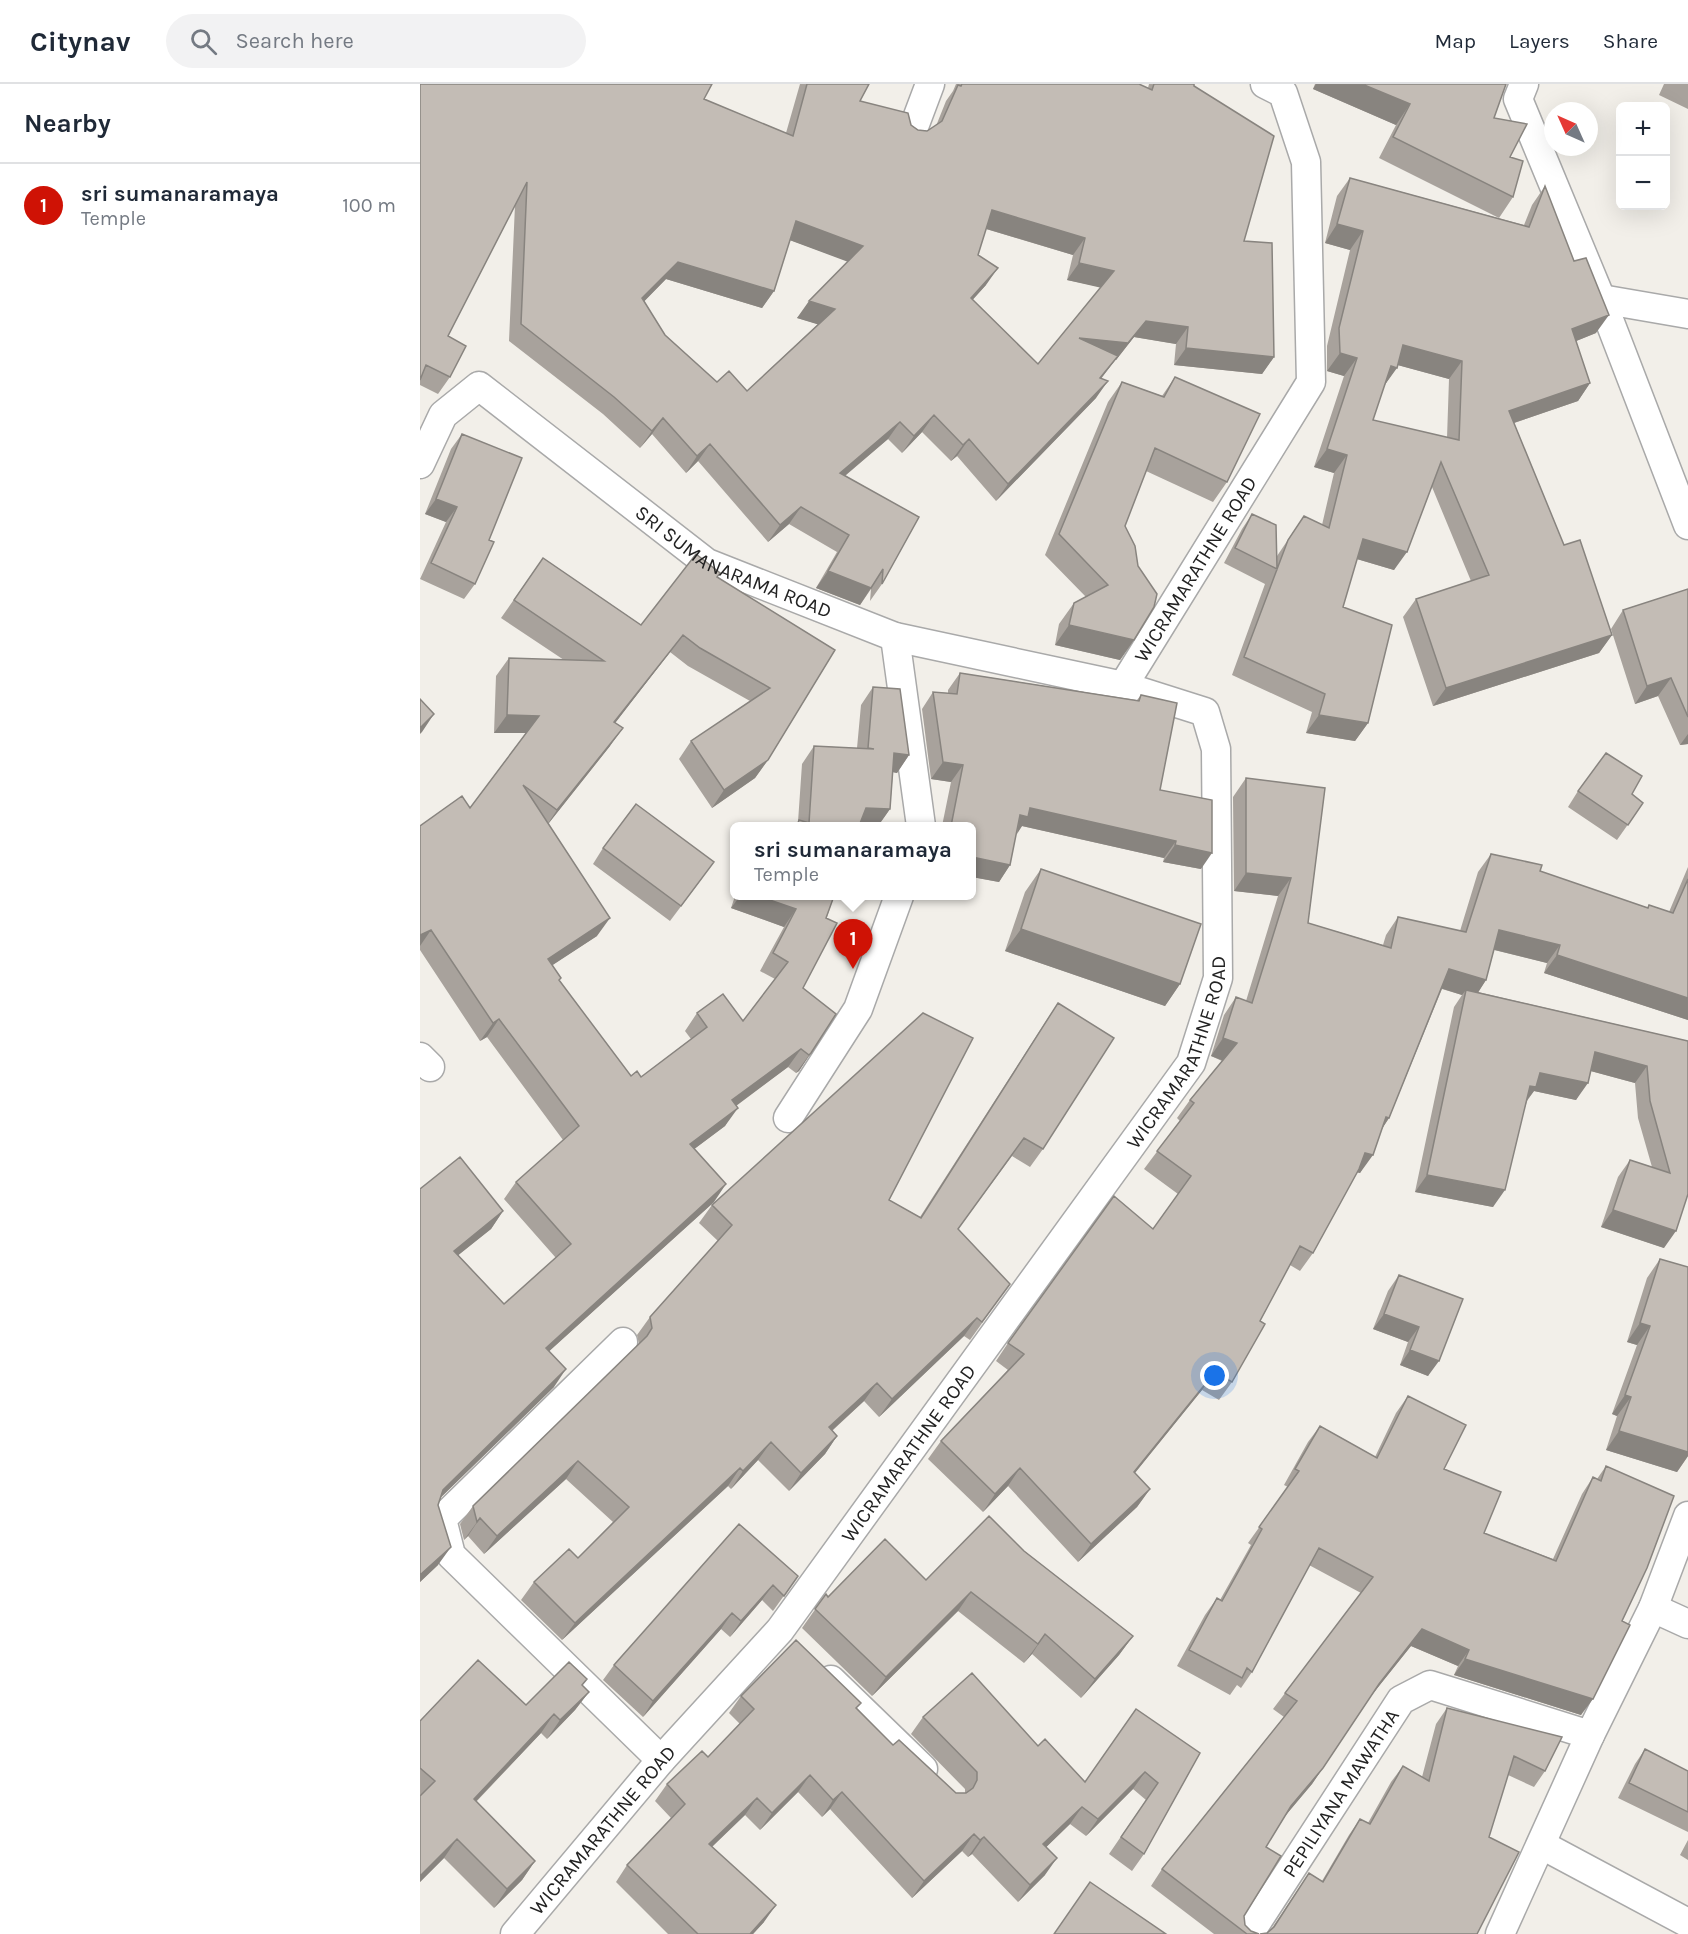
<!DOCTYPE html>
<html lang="en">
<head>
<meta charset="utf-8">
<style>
  :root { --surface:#fff; --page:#f2f2f3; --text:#1f2937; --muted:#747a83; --line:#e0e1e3; --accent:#cf1205 }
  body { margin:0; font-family:Karla,sans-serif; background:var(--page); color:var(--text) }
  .controls { position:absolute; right:18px; top:18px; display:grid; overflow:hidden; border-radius:9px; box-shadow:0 6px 24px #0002 }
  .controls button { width:54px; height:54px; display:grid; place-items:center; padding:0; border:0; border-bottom:2px solid var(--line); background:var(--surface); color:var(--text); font:30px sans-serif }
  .compass { position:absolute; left:1124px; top:18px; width:54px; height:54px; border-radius:50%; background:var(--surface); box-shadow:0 6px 24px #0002; rotate:315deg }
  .you { position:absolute; left:795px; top:1292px; width:21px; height:21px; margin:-15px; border:4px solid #fff; border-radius:50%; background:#1a73e8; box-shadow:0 0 0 9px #1a73e833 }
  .badge { display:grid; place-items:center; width:39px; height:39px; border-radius:50%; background:var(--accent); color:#fff; font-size:20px; font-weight:700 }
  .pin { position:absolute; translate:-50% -50px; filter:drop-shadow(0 2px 3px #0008) }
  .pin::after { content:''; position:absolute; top:32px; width:21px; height:18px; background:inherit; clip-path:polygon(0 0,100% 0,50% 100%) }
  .popup { position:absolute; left:310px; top:738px; width:246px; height:78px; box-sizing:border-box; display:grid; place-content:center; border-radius:9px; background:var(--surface); filter:drop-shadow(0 2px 4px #0005); font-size:20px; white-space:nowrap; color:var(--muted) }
  .popup b { font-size:22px; color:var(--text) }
  .popup::after { content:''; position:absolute; left:50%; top:100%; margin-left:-12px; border:12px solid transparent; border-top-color:var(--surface) }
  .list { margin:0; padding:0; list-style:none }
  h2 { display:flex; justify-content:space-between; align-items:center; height:78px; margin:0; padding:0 24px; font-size:26px }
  h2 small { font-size:20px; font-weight:400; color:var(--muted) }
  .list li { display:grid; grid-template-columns:39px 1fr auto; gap:18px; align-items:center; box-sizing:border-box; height:84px; padding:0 24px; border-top:2px solid var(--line) }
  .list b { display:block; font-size:22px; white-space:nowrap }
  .list p { margin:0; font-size:20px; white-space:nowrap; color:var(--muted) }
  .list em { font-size:20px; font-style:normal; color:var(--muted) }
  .icon { flex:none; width:33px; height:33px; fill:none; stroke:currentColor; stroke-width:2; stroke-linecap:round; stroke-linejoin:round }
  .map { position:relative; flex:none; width:1268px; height:1850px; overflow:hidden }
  header { display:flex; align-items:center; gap:36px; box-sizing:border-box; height:84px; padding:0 30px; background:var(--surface); border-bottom:2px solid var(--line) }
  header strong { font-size:28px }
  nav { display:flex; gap:33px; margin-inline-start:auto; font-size:21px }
  .search { width:420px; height:54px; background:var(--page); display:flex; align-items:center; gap:15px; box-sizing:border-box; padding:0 21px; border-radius:33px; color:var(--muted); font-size:22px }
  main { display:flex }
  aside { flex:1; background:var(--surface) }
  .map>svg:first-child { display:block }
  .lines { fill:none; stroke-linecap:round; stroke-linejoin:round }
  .minor-casing { stroke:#a9a9a9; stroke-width:31 }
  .minor { stroke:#fff; stroke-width:28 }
  .wall { fill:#a8a29c; fill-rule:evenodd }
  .shaded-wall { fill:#88847f }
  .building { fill:#c3bcb5; stroke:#88847f; stroke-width:1.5; fill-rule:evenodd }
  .labels { text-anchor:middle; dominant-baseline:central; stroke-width:6; stroke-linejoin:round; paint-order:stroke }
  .street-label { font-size:20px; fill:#222; stroke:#fff }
</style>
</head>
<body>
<header>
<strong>Citynav</strong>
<div class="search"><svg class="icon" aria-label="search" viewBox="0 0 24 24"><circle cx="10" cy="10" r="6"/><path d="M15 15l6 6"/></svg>Search here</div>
<nav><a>Map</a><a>Layers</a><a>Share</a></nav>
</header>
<main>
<aside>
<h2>Nearby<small></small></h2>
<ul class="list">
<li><span class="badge">1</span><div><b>sri sumanaramaya</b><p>Temple</p></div><em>100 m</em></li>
</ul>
</aside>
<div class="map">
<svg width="1268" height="1850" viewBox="0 0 1268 1850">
  <rect width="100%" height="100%" fill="#f2efe9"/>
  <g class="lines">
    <g class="minor-casing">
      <g id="minor">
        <path d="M1104 0 1098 15 1181 215 1268 441"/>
        <path d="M492 48 510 0"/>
        <path d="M1181 215 1268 230"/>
        <path id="s1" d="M0 380 23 331 59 302 287 479 475 553 703 602"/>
        <path d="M475 553 501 742"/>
        <path d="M0 973 10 983"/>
        <path d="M368 1034 438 925 479 812"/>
        <path d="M203 1258 22 1435 31 1471 241 1676"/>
        <path d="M1233 1524 1268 1540"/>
        <path d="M411 1596 503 1685"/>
        <path d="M1122 1761 1268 1839"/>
        <path id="s2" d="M95 1850 241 1676 360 1546 771 979 798 894 796 665 785 628 703 602 891 298 886 78 863 9 845 0"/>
        <path id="s3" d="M829 1850 981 1616 1010 1601 1170 1651"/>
        <path d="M1080 1850 1170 1651 1233 1524 1268 1432"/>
      </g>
    </g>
    <use href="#minor" class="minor"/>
  </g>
  <path class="wall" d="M0 0 284 15 366 49 380 0H449L440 17 491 41 498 46 507 47 516 42 526 17 533 7 536 0H719L728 4 729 0H774V2L824 157 854 273 842 290 754 281 756 260 714 253 696 276H695L681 295 676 314 576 417 537 372 531 377 502 348 482 369 468 355 425 392 499 433 462 500 450 517 451 505 440 521 396 504 417 468 369 440 348 458 278 377 266 389 232 350 220 364 183 330 89 257 95 121 28 252 30 293 18 310 0 301ZM566 145 653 171 647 196 681 203 618 280 552 216 566 201 558 171ZM370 156 428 177 377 234 398 240 327 307 297 298 245 251 224 217 246 195 342 224 354 207Z
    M895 0H1086L1074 34 1090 73 1093 113 1079 134 959 74 976 41 893 5Z
    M1244 0H1268V25L1239 11Z
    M930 94 1104 141 1112 121 1125 102 1176 249 1156 257 1170 299 1158 317 1094 339 1144 461 1192 551 1179 569 1013 622 983 533 996 515 1051 497 1012 403 974 486 937 475 923 523 948 639 935 657 886 649 892 628 812 591 845 500 804 479 822 445 832 430 857 472 884 432 902 441 914 389 894 383 924 292 907 287V262L930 166 905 159 917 112ZM978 281 1029 295 1027 354 953 336 964 302Z
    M755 293 807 398 793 418 726 387 705 442 714 556 700 576 635 561 639 540 654 519 666 513 625 471 688 318 702 298 742 312Z
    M42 350 69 456 55 500 44 515 0 495 26 438 5 430 31 365Z
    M123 474 221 541 297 494 415 566 348 676 335 694 292 724 259 675 271 657 330 617 268 582 250 568 195 639 190 662 128 740 177 852 132 881 141 894 139 897 211 992 221 993 271 955 265 947 277 929 323 937 355 895 340 887 364 843 311 824 315 812H414L383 904 416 930 379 987 376 989 368 983 316 1021 305 1042 274 1065 294 1118 129 1267 134 1303 21 1413 18 1421V1481L0 1498V1105L83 1127 71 1145 38 1171 84 1220 136 1174 84 1115 96 1098 143 1056 67 953 60 957 0 866V742L50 724 106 649H74L76 592 89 574 144 576 81 534Z
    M1268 505V660L1260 661 1238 612 1215 620 1191 545 1203 526Z
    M540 589 717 616 721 611 740 706 781 785 743 778 744 774 602 742 596 750 590 781 579 798 552 793V742H522L531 698 511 695 502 625 513 608 528 609V606Z
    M453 603 489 671 477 689 473 688 470 725 458 742H374L378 738 382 680 394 662 437 664 441 621Z
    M826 694 905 704 888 839 963 861 966 851 978 833 1040 847 1058 788 1071 770 1227 824 1229 821 1249 828 1268 783V936L1124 889 1127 879 1074 866 1066 896 1058 908 1268 957 1244 1164 1181 1143 1198 1093 1210 1076 1232 1083 1218 1034 1215 999 1171 987 1156 1016 1114 1007 1107 1017 1073 1123 995 1108 1034 923 1042 911 1022 905 969 1034 962 1045 940 1089 937 1088 893 1169 880 1187 870 1181 840 1237 812 1298 799 1316 782 1306 715 1389 730 1405 717 1423 658 1478 588 1402 563 1428 508 1375 521 1357 588 1286 576 1277 588 1259 733 1145 758 1110 724 1085 760 1037 757 1034 770 1016 802 977 791 972 804 931 816 913 826 917 858 812 814 807 813 713Z
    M1158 707 1212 710 1223 719 1197 756 1148 723Z
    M183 764 283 793 250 837 173 780Z
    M621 785 760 900 745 922 585 867 605 808Z
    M638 919 623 1065 610 1083 592 1072 538 1145 590 1200 550 1256 544 1252 459 1333 444 1317 412 1347 417 1352 405 1370 369 1407 338 1376 311 1405 308 1402 142 1556 101 1516 114 1498 158 1474 193 1438 146 1395 64 1470 48 1452 44 1456 40 1440 53 1422 219 1260 217 1251 230 1233 298 1157 279 1139 292 1121 469 1116 500 1133 626 937Z
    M1240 1175 1268 1183V1372L1257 1388 1186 1366 1197 1332 1192 1330 1217 1261 1207 1258 1227 1194Z
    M979 1191 1043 1215 1008 1292 980 1281 988 1258 953 1245 968 1207Z
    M988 1312 1024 1385 1064 1449 1133 1475 1162 1410 1173 1393 1177 1395 1186 1382 1202 1537 1161 1631 1034 1591 1038 1582 991 1562 951 1612 892 1700 865 1732 846 1763 824 1832 825 1841 831 1847 839 1850H794L731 1802 742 1785 864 1633 853 1625 941 1509 889 1481 832 1588 821 1604 817 1601 810 1611 757 1582 785 1531 797 1514 800 1516 831 1461 828 1459 868 1403 864 1401 888 1358 900 1342 955 1373 976 1329Z
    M319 1440 378 1492 353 1527 342 1516 310 1553 301 1545 223 1633 183 1596 194 1581Z
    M604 1467 713 1552 699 1571 661 1614 612 1570 604 1579 538 1527 452 1612 382 1544 406 1510 408 1513 506 1496Z
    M167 1595 162 1601 169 1608 155 1626 127 1655 121 1649 56 1718 115 1777 102 1796 74 1824 24 1774 0 1798V1637L106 1621Z
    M321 1612 437 1624 473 1661 536 1709H545V1705L491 1650 503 1633 618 1662 665 1698 780 1669 724 1770 712 1787 689 1770 726 1716 713 1705 666 1752 650 1740 626 1763 625 1791 598 1818 552 1770 548 1773 542 1767 492 1814 410 1725 402 1733 378 1708 340 1746 325 1731 292 1763 344 1838 333 1850H248L196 1798 207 1781 251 1734 235 1717 247 1700 288 1673 320 1640 309 1629Z
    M1027 1624 1125 1687 1114 1703 1088 1691 1069 1753 847 1849 852 1844 889 1789 902 1797 929 1751 940 1735 948 1739 971 1698 983 1682 1002 1693 1016 1640Z
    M1225 1665 1268 1687V1748L1198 1714 1215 1680Z
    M1268 1756V1776L1260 1771Z"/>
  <path class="shaded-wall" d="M896 0H942L990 20 976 41 893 5Z
    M572 126 665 154 653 171 560 143Z
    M376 137 443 162 431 179 364 154Z
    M917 140 943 147 930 166 905 159Z
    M258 178 354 207 342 224 246 195 211 231 222 214Z
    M659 179 694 187 682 204 647 196Z
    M578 184 566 201 539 231 551 214Z
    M389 217 415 225 403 242 377 234Z
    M1189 231 1176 249 1139 264 1152 245Z
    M726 237 768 243 756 260 714 253 696 276H695L668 311 659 254Z
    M983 261 1042 277 1029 295 970 279Z
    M766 264 854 273 842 290 754 281Z
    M920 269 937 274 924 292 907 287Z
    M971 282 977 284 964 302Z
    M688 297 676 314 576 417 588 400Z
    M1170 299 1158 317 1076 345 1089 327Z
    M514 331 502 348 482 369 494 352Z
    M243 334 232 350 220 364 232 347Z
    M480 338 468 355 408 406 420 389Z
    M549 355 537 372 531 377 543 361Z
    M290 360 278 377 266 389 277 372Z
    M907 365 927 371 914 389 894 383Z
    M16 415 37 423 26 438 5 430Z
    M381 423 369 440 348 458 360 441Z
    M943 455 987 468 974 486 930 473Z
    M408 487 451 504 440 521 396 504Z
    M649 541 714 556 700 576 635 561Z
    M263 551 250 568 182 656 194 638Z
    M1192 551 1179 569 1013 622 1026 604Z
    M1251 594 1238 612 1215 620 1227 602Z
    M14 630 2 648 0 650V644Z
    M87 631 119 632 106 649H74Z
    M899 631 948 639 935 657 886 649Z
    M203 644 190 662 125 744 137 726Z
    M1268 650V660L1260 661Z
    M474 669 489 671 477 689 462 686Z
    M348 676 335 694 292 724 304 706Z
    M523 678 543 681 531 698 511 695Z
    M446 724 470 725 458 742 434 741Z
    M610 724 756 757 744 774 602 742 597 750 600 731Z
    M755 761 792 769 781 785 743 778Z
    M552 773 590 781 579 798 552 793Z
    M826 789 871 794 858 812 814 807Z
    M320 812H338L376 825 364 843 311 824Z
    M190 834 177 852 116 892 128 875Z
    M601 845 760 900 745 922 585 867Z
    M11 846 0 862V851Z
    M1079 846 1140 861 1127 879 1067 864Z
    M1137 871 1268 914V936L1124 889Z
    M1029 885 1066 896 1054 915 1046 906 1042 911 1017 903Z
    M79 935 67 953 60 957 73 939Z
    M803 954 817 959 804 977 791 972Z
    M381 965 368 983 300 1034 312 1016Z
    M1175 968 1227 982 1215 999 1163 985Z
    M391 969 379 987 376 989 389 971Z
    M1120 989 1168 999 1156 1016 1114 1007 1104 1020 1099 1019Z
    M318 1024 305 1042 257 1078 270 1060Z
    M966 1033 969 1034 957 1052Z
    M945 1069 953 1071 940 1089 932 1087Z
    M1007 1091 1085 1106 1073 1123 995 1108Z
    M306 1100 294 1118 114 1281 126 1264Z
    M1193 1126 1256 1147 1244 1164 1181 1143Z
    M83 1127 71 1145 21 1185 34 1167Z
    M964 1230 999 1243 988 1258 953 1245Z
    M557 1234 544 1252 459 1333 472 1315Z
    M1220 1239 1230 1242 1217 1261 1207 1258Z
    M990 1266 1019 1277 1008 1292 980 1281Z
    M146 1285 134 1303 10 1424 23 1406Z
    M795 1288 782 1306 701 1406 714 1388Z
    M457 1299 444 1317 396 1361 409 1343Z
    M1205 1311 1211 1313 1197 1332 1192 1330Z
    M1199 1347 1268 1368V1372L1257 1388 1186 1366Z
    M417 1352 405 1370 369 1407 381 1389Z
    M351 1358 338 1376 311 1405 323 1387Z
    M158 1377 146 1395 64 1470 77 1452Z
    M320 1384 308 1402 142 1556 155 1539Z
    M600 1384 588 1402 563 1428 575 1410Z
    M730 1405 717 1423 658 1478 671 1460Z
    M60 1434 48 1452 44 1456 57 1438Z
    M31 1463 18 1481 0 1498V1491Z
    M353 1501 342 1516 310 1553 321 1537Z
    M551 1508 538 1527 452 1612 466 1593Z
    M312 1529 301 1545 223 1633 233 1617Z
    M1002 1545 1049 1566 1038 1582 991 1562 947 1617 959 1600Z
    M625 1550 612 1570 604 1579 618 1560Z
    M713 1552 699 1571 661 1614 675 1595Z
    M1045 1575 1173 1615 1161 1631 1034 1591Z
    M169 1608 155 1626 127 1655 140 1636Z
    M134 1630 121 1649 40 1734 54 1715Z
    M903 1684 892 1700 860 1738 871 1722Z
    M725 1688 713 1705 666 1752 678 1735Z
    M390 1691 378 1708 340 1746 352 1729Z
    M422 1708 410 1725 402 1733 413 1716Z
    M337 1714 325 1731 277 1777 289 1760Z
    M662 1723 650 1740 612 1777 623 1760Z
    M554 1750 542 1767 492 1814 504 1797Z
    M564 1753 552 1770 548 1773 560 1756Z
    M37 1755 24 1774 0 1798V1792Z
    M637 1774 625 1791 598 1818 610 1801Z
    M115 1777 102 1796 74 1824 87 1805Z
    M356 1821 344 1838 333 1850H330Z"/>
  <path class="building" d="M0 0H292L284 15 373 52 387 0H449L440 17 488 29 491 41 498 46 507 47 522 37 538 1 541 2 542 0H719L732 6 734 0H774V2L854 52 824 157 852 159 854 273 766 264 768 243 726 237 708 259 659 254 698 272 680 294 688 297 588 400 549 355 543 361 514 331 494 352 480 338 420 389 499 433 462 500 463 485 451 504 408 487 429 451 381 423 360 441 290 360 277 372 243 334 232 347 194 313 101 240 107 98 28 252 46 262 30 293 6 281 0 296ZM572 126 665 154 659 179 694 187 618 280 551 214 578 184 558 171ZM376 137 443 162 389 217 415 225 327 307 309 287 297 298 245 251 222 214 258 178 354 207Z
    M942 0H1086L1074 34 1107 40 1090 73 1103 77 1093 113 973 53 990 20Z
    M930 94 1109 143 1125 102 1154 177 1166 174 1189 231 1152 245 1170 299 1089 327 1144 461 1160 456 1192 551 1026 604 996 515 1069 491 1021 378 987 468 943 455 923 523 972 541 948 639 899 631 905 610 824 573 868 456 884 432 909 444 927 371 907 365 937 274 920 269 919 244 943 147 917 140ZM983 261 1042 277 1039 356 953 336 971 282 977 284Z
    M755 293 840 330 807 398 735 364 705 442 715 462 718 482 737 510 734 523 714 556 649 541 654 519 688 501 639 450 702 298 744 313Z
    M42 350 102 374 69 456 74 458 55 500 11 479 37 423 16 415Z
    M832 430 856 441 857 485 815 464Z
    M276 470 300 489 297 493 415 566 348 676 304 706 271 657 350 604 280 564 263 551 194 638 203 644 137 726 103 701 190 834 128 875 141 894 139 896 211 992 217 987 221 993 287 943 277 929 303 910 323 937 368 878 353 869 376 825 338 812H414L406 834 417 839 383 904 416 930 391 969 389 971 381 965 312 1016 318 1024 270 1060 306 1100 126 1264 146 1285 23 1406 18 1421 31 1463 0 1491V1105L40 1073 83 1127 34 1167 84 1220 151 1160 96 1098 159 1042 79 935 73 939 11 846 0 851V742L42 712 50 724 119 632 87 631 89 574 184 577 94 516 123 474 221 541Z
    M1268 505V633L1251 594 1227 602 1203 526Z
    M540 589 719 617 721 611 757 619 740 706 792 716V769L755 761 756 757 610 724 608 733 600 731 590 781 552 773V742H531L543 681 523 678 513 608 537 610Z
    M453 603 480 605 489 671 474 669 470 725 446 724 439 742H377L379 736 389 739 394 662 454 665 448 664Z
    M0 615 14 630 0 644Z
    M1186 669 1222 692 1212 710 1223 719 1208 741 1158 707Z
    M826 694 905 704 888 839 971 864 978 833 1046 848 1071 770 1122 781 1120 787 1228 824 1229 821 1253 829 1268 795V914L1137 871 1140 861 1079 846 1066 896 1029 885 969 1034 966 1033 953 1071 945 1069 939 1085 893 1169 880 1162 840 1237 845 1240 812 1298 795 1288 714 1388 730 1405 671 1460 600 1384 575 1410 521 1357 604 1270 588 1259 694 1112 733 1145 771 1092 737 1067 774 1019 770 1016 817 959 803 954 816 913 832 919 871 794 826 789Z
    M216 720 294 778 261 822 183 764Z
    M621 785 781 840 760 900 601 845Z
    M1046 906 1268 957V1110L1256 1147 1193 1126 1210 1076 1250 1089 1230 1017 1227 982 1175 968 1168 999 1120 989 1116 1003 1110 1002 1085 1106 1007 1091Z
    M638 919 694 954 623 1065 604 1054 538 1145 590 1200 562 1238 557 1234 472 1315 457 1299 409 1343 417 1352 381 1389 351 1358 323 1387 320 1384 155 1539 114 1498 149 1465 158 1474 209 1423 158 1377 77 1452 60 1434 57 1438 53 1422 227 1252 232 1244 230 1233 312 1141 292 1121 503 929 553 954 469 1116 501 1134Z
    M1240 1175 1268 1183V1368L1199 1347 1211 1313 1205 1311 1230 1242 1220 1239Z
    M979 1191 1043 1215 1019 1277 990 1266 999 1243 964 1230Z
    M988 1312 1046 1341 1024 1385 1081 1408 1064 1449 1136 1477 1173 1393 1181 1397 1186 1382 1254 1412 1227 1484 1202 1537 1210 1541 1173 1615 1045 1575 1049 1566 1002 1545 959 1600 903 1684 871 1722 846 1763 861 1772 824 1832 825 1841 831 1847 839 1850H827L742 1785 877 1617 865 1609 953 1493 899 1464 832 1588 827 1584 822 1594 769 1566 797 1514 802 1517 842 1445 839 1443 879 1387 875 1385 900 1342 957 1374Z
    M569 1432 604 1467 713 1552 675 1595 625 1550 618 1560 551 1508 466 1593 395 1525 406 1510 408 1513 465 1455 506 1496Z
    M319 1440 378 1492 364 1512 353 1501 321 1537 312 1529 233 1617 194 1581Z
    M376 1556 441 1619 436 1624 473 1661 479 1656 536 1709H546L553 1704 557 1696V1688L503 1633 552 1589 618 1662 625 1655 665 1698 716 1625 780 1669 724 1770 701 1753 738 1699 725 1688 678 1735 662 1723 623 1760 637 1774 610 1801 564 1753 560 1756 554 1750 504 1797 422 1708 413 1716 390 1691 352 1729 337 1714 289 1760 356 1821 330 1850H278L207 1781 265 1720 247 1700 282 1667 288 1673 334 1625 321 1612Z
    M58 1576 106 1621 149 1578 167 1595 162 1601 169 1608 140 1636 134 1630 54 1715 115 1777 87 1805 37 1755 0 1792V1712L15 1697 0 1684V1637Z
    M1027 1624 1142 1653 1125 1687 1094 1672 1069 1753 1099 1768 1057 1850H840L847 1849 854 1843 889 1789 903 1798 940 1735 950 1740 983 1682 1009 1697Z
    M1225 1665 1268 1687V1728L1209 1699Z
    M670 1798 746 1850H634Z"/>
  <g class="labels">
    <g class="street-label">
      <text stroke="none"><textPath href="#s1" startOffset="412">SRI SUMANARAMA ROAD</textPath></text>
      <text stroke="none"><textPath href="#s2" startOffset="1684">WICRAMARATHNE ROAD</textPath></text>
      <text stroke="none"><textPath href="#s2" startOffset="1108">WICRAMARATHNE ROAD</textPath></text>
      <text stroke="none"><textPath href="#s2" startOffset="622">WICRAMARATHNE ROAD</textPath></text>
      <text stroke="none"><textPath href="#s3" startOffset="168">PEPILIYANA MAWATHA</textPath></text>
      <text stroke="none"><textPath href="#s2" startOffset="136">WICRAMARATHNE ROAD</textPath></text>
    </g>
  </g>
</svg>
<div class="controls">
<button>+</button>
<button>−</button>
</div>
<svg class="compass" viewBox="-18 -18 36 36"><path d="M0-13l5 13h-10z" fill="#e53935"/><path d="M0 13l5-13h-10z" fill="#747a83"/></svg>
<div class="you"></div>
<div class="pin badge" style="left:433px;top:885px">1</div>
<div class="popup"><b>sri sumanaramaya</b>Temple</div>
</div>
</main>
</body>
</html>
